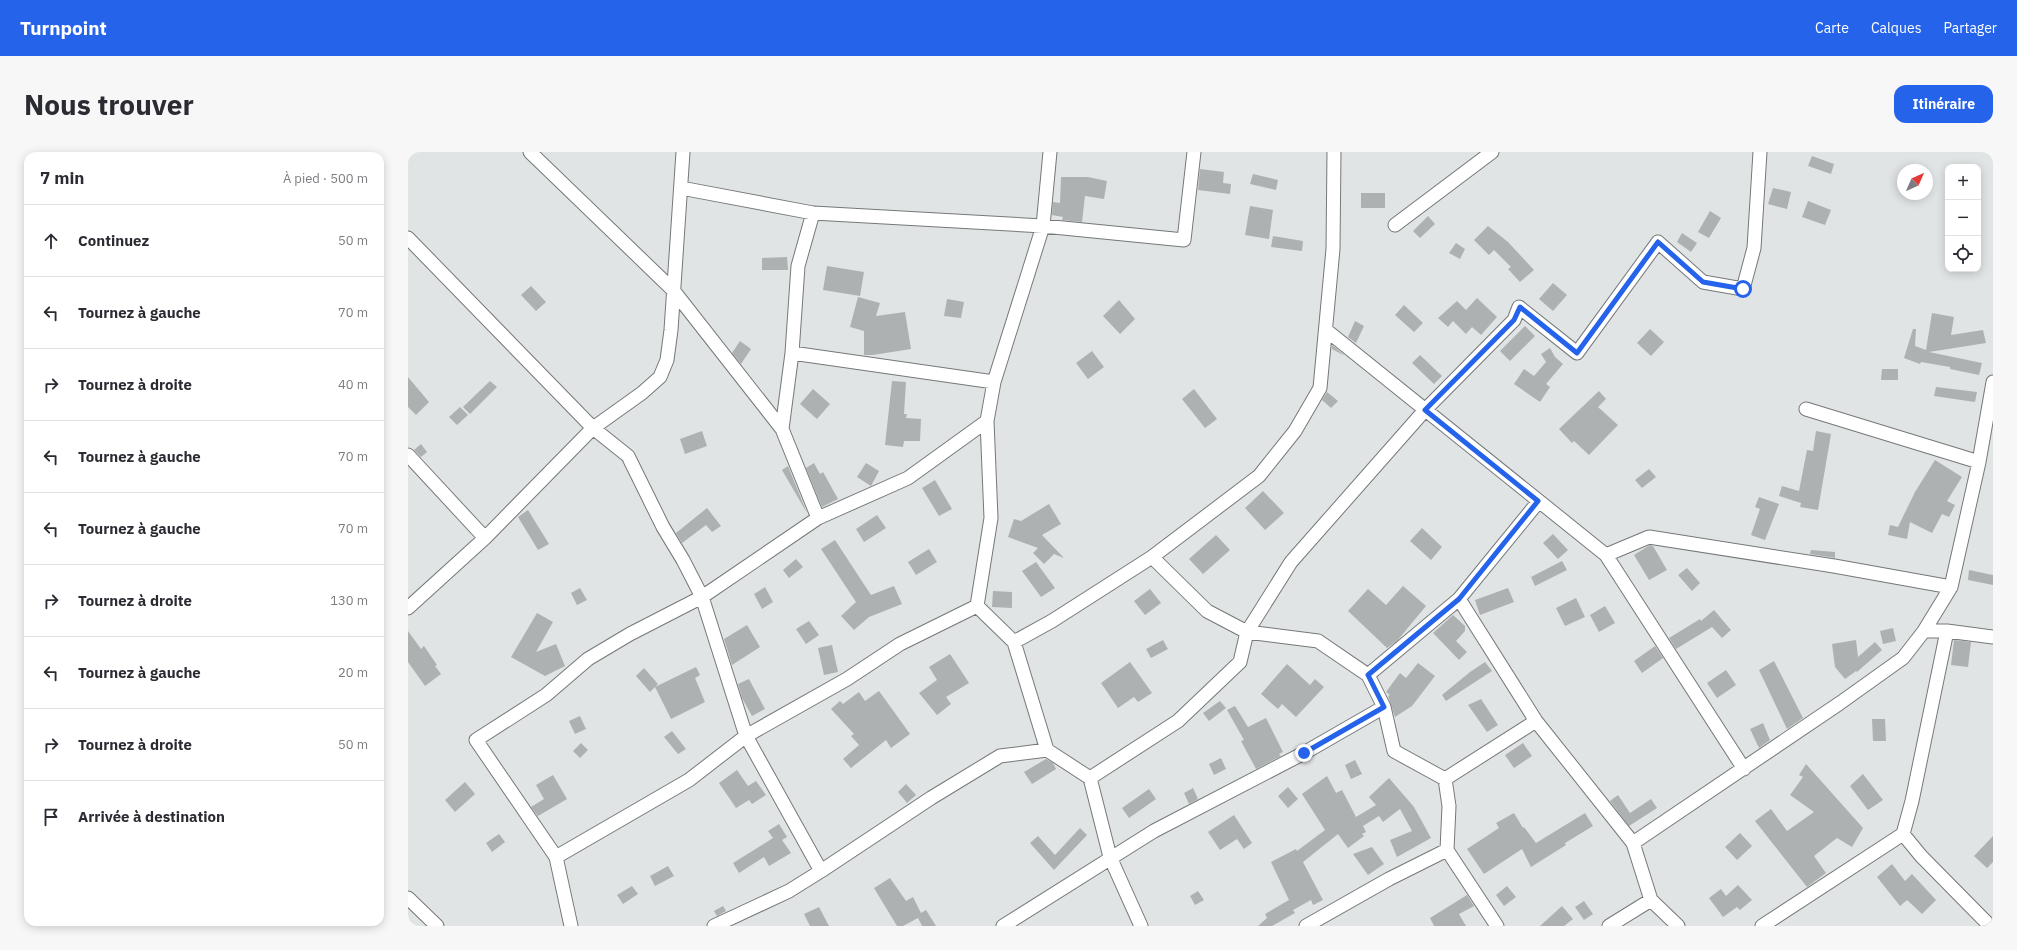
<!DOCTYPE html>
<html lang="fr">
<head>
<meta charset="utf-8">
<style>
  :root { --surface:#fff; --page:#f7f7f7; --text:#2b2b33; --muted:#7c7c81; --line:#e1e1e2; --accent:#2563eb }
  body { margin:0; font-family:"IBM Plex Sans",sans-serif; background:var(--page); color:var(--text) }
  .controls { position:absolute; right:12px; top:12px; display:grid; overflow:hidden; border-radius:8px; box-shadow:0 2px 10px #0003 }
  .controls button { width:36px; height:36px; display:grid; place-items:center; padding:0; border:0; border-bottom:1px solid var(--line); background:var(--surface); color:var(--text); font:20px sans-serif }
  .compass { position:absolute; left:1489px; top:12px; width:36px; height:36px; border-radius:50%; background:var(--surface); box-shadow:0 2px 10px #0003; rotate:45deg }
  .stop { position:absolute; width:12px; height:12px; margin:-9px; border:3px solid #2563eb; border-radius:50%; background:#fff }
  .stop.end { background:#2563eb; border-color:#fff; box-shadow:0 1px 4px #0008 }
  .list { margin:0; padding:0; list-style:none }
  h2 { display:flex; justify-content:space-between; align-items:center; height:52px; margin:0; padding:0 16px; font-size:17px }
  h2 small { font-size:13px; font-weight:400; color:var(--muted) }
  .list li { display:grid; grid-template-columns:26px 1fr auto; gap:12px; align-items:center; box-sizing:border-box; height:72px; padding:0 16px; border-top:1px solid var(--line) }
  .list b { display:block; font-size:15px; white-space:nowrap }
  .list em { font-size:13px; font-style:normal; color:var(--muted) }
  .icon { flex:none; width:22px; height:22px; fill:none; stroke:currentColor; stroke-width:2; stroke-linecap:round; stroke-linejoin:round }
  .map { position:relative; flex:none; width:1585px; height:774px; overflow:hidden; border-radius:12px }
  header { display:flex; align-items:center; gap:24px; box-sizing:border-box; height:56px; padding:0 20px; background:var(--accent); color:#fff }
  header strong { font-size:19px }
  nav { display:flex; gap:22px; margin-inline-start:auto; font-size:14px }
  .intro { display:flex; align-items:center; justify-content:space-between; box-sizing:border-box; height:96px; padding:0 24px }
  h1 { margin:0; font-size:28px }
  .button { padding:10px 18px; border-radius:12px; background:var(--accent); color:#fff; font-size:14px; font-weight:700 }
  main { display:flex; gap:24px; padding:0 24px }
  aside { flex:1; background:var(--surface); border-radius:12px; box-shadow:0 2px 10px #0003 }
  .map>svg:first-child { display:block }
  .building { fill:#adb1b2 }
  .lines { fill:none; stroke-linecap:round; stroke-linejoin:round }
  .minor-casing { stroke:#757879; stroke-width:15 }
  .minor { stroke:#fff; stroke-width:13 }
  .route { stroke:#2563eb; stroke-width:5 }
</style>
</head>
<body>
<header>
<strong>Turnpoint</strong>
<nav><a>Carte</a><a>Calques</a><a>Partager</a></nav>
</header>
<div class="intro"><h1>Nous trouver</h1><a class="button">Itinéraire</a></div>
<main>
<aside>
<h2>7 min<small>À pied · 500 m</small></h2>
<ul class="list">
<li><svg class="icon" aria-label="ahead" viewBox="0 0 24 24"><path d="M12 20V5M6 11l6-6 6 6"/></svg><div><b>Continuez</b></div><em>50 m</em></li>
<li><svg class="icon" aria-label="left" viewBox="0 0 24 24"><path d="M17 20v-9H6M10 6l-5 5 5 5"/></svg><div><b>Tournez à gauche</b></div><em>70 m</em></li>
<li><svg class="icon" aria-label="right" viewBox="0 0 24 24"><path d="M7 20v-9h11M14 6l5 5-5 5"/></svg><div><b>Tournez à droite</b></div><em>40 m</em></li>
<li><svg class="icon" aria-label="left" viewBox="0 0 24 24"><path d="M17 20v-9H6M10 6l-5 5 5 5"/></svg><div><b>Tournez à gauche</b></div><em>70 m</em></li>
<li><svg class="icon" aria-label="left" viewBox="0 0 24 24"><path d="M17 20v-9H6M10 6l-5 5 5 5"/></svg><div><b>Tournez à gauche</b></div><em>70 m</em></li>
<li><svg class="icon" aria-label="right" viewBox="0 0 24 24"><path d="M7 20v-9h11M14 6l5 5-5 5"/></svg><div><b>Tournez à droite</b></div><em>130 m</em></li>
<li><svg class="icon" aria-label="left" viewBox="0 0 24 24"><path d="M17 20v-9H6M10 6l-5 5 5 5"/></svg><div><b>Tournez à gauche</b></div><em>20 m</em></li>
<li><svg class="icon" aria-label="right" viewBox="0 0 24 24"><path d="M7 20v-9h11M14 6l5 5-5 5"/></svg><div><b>Tournez à droite</b></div><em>50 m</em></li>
<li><svg class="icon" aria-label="arrive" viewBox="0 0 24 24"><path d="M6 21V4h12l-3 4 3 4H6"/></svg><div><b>Arrivée à destination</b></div></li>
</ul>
</aside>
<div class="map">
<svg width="1585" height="774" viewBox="0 0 1585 774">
  <rect width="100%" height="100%" fill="#e0e4e5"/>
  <path class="building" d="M1404 4 1426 12 1423 22 1400 14Z
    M792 17 816 20 815 31 823 32 822 42 790 38Z
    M845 22 870 28 868 38 842 32Z
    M653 25H680L699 29 696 47 677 44 674 70 654 68 655 65 644 63 645 50 652 51Z
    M1365 36 1383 40 1379 57 1360 52Z
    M953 41H977V56H953Z
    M1400 49 1423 58 1417 73 1394 65Z
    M842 54 865 58 861 87 837 83Z
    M1302 59 1313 66 1301 86 1290 80Z
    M1020 64 1027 72 1012 86 1005 79Z
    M1080 74 1100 90 1126 118 1112 130 1100 117 1103 115 1086 98 1081 103 1066 88Z
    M1274 81 1289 91 1283 100 1269 90Z
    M865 84 895 89 894 99 863 95Z
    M1048 91 1057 97 1052 107 1041 101Z
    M379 105 380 118H354V106Z
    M419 114 456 120 452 144 415 138Z
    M1145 131 1159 143 1145 159 1131 147Z
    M123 134 138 150 128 159 113 143Z
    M450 145 472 151 468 164 497 160 503 197 465 203H456V179L442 175Z
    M1069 146 1089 165 1073 183 1064 175 1058 182 1045 169 1040 175 1030 166 1049 149 1058 158Z
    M539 147 556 150 553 166 536 164Z
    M711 148 727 167 712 182 695 164Z
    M996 153 1015 171 1006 180 987 163Z
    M1524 161 1546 165 1543 183 1575 178 1578 191 1521 200 1574 211 1571 223 1542 217V215L1513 210 1512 212 1496 206 1505 177H1508L1507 194 1518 198Z
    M947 169 956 174 948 191 940 185Z
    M1117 174 1127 184 1102 209 1092 199Z
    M1242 177 1256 190 1243 204 1229 191Z
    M332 189 343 197 333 212 324 201Z
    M924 193 937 204 924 197Z
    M1142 196 1147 205 1155 212 1138 232 1142 235 1132 250 1106 232 1116 217 1126 224 1138 210 1133 202Z
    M684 199 696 215 680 227 668 211Z
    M1012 203 1034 224 1026 232 1004 211Z
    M1474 217H1490V228H1473Z
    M0 225 21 250 8 263 0 255Z
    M82 229 89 235 62 262 55 255Z
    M484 229 498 230 496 262H499L498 266 513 267 512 289H496L495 295 477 293Z
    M1528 235 1569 240 1567 250 1526 244Z
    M405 237 422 252 409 267 392 252Z
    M786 237 809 267 797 276 774 247Z
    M1191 239 1198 247 1190 255 1210 273 1181 303 1166 289 1164 291 1151 277Z
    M919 240 930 249 923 256 914 248Z
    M52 255 60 263 49 273 41 265Z
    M294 279 299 294 277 302 272 287Z
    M1408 279 1423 282 1410 358 1392 355 1393 351 1371 344 1374 334 1391 339 1399 298 1405 299Z
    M13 292 19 300 13 305 6 298Z
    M1527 308 1554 325 1539 349 1547 353 1541 365 1534 362 1524 381 1502 370 1499 387 1480 383 1482 373 1490 375 1507 340Z
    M406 311 412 322 415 320 430 347 414 355 398 316Z
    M458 311 471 319 463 334 449 325Z
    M380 314 399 361 374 318Z
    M1241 317 1248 325 1234 336 1227 328Z
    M527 328 544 357 531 364 514 336Z
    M855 339 876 361 857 378 837 356Z
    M1351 345 1371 352 1357 388 1343 383 1352 357 1347 355Z
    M641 352 653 372 634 383 656 406 646 402 636 412 625 401 630 396 600 385 606 367 613 369Z
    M299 356 313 374 304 380 298 373 274 391 268 381Z
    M120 358 141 392 130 398 110 365Z
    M469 363 478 376 456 390 448 377Z
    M1014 376 1034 395 1023 408 1002 389Z
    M1145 382 1160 398 1150 407 1135 391Z
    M808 383 822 398 795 422 781 407Z
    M427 388 463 443 486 434 494 452 461 465 446 478 433 464 448 450 413 397Z
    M1242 393 1245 394 1259 418 1241 428 1226 403Z
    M521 397 529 410 508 423 500 410Z
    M1403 398 1427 400V406L1402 402Z
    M388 407 395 415 381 426 375 418Z
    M1154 409 1159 418 1127 434 1123 425Z
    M628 410 647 436 633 445 614 419Z
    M1279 416 1292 431 1284 439 1270 423Z
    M1561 418 1585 423V433L1560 428Z
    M995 434 1018 454 989 489 979 496 940 459 960 437 978 453Z
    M357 435 365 450 354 457 346 442Z
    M172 436 179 448 169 453 163 441Z
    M1100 436 1106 450 1072 463 1067 448Z
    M742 437 753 451 737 463 726 449Z
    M585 439 604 440V456L584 455Z
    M1168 446 1177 465 1157 474 1148 456Z
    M1197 454 1207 471 1191 480 1182 463Z
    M1306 458 1323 478 1314 486 1304 475 1268 497 1261 486 1292 467 1293 469Z
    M129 461 145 470 128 500 148 492 157 514 137 524 103 505Z
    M1045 463 1057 474V479L1048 489 1059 500 1051 508 1025 481Z
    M401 469 411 483 398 492 388 477Z
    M339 473 352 495 324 513 316 487Z
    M1485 476 1488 489 1475 492 1472 479Z
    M0 479 13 497 16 494 29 513 27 514 33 522 17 534 0 510Z
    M755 488 760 497 743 506 738 497Z
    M1448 488 1450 505 1467 490 1474 498 1449 520 1448 519 1437 527 1427 515 1424 492Z
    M1546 488 1563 490 1560 515 1543 513Z
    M424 493 430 520 416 523 410 496Z
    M1247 494 1255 506 1234 521 1226 509Z
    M542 502 561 531 538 545 543 552 529 563 511 541 529 528 521 515Z
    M1366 509 1395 566 1379 577 1351 518Z
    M722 510 744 541 730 550 726 545 710 556 693 531Z
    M1077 510 1084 519 1038 549 1034 543 1062 520Z
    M1010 511 1027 524 1004 554 987 565 980 544 982 543 978 540 992 521 998 526Z
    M879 512 902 533 907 527 916 535 888 565 874 552 870 557 853 542Z
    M288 515 292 523 287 526 297 550 263 567 247 535Z
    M236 516 250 532 242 540 228 524Z
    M1318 518 1328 533 1309 546 1299 531Z
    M341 527 357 557 344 564 334 546 330 532Z
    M471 539 502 582 483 596 478 588 443 616 435 607 451 593 443 584 446 582 423 557 432 549 435 552 451 540 457 549Z
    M1073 547 1090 573 1079 580 1060 553Z
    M812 549 818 556 801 569 795 561Z
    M827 554 840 575 858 566 875 600 871 602 873 604 848 617 833 589 836 588 819 558Z
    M172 564 178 577 167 582 161 569Z
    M1464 567H1477L1478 589H1465Z
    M1355 571 1362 588 1351 596 1342 577Z
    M264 579 278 597 270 602 256 585Z
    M173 591 180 598 172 606 165 599Z
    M1115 591 1124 604 1106 616 1097 603Z
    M813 606 818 617 806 623 801 612Z
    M638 607 645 611 648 617 624 632 616 620Z
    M947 608 954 622 943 627 937 613Z
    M1398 612 1455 676 1444 695 1429 686 1406 704 1418 721 1399 735 1347 669 1363 657 1379 679 1406 660 1382 643 1395 625 1391 623Z
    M329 618 340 634 348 629 358 643 344 652 341 648 328 656 311 631Z
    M1455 622 1475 648 1460 658 1442 634Z
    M145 623 159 647 130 664 123 655 136 647 128 633Z
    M919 624 928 641 934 638 948 665 968 653 961 645 981 626 1006 655 1023 686 989 705 982 688 1004 679 992 657 975 670 971 664 955 674 958 680 954 682 956 684 940 696 930 682 895 710 915 748 905 753 903 748 885 758 887 761 864 774H850L859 766 857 762 881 748 863 710 888 697 889 699 917 678 894 642Z
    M57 630 67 642 47 660 37 648Z
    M498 632 508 643 499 651 490 640Z
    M880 635 890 647 880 656 870 644Z
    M785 636 790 647 781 652 776 641Z
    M741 637 748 647 721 666 714 656Z
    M1210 643 1222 661 1243 647 1249 656 1221 674 1202 649Z
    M1106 661 1115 676 1116 675 1128 691 1177 661 1185 674 1157 691 1158 693 1123 715 1114 697 1076 722 1059 697 1091 676 1088 671Z
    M826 663 844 691 836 697 829 687 812 698 800 680Z
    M371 672 379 685 374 688 383 701 361 714 356 705 331 721 325 711 365 686 360 679Z
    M672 676 679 683 646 718 622 691 630 684 647 703Z
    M1332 681 1344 694 1329 708 1317 695Z
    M91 682 97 690 84 700 78 691Z
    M1585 684V710L1579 716 1566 704Z
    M964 695 976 712 960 723 945 702Z
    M1484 712 1497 729 1504 722 1528 748 1514 762 1499 748 1492 754 1469 725Z
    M260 714 266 724 247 734 242 724Z
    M482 726 498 749 505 745 513 761 518 758 528 774H514L510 766 495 774H489L466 736Z
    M1330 733 1344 748 1332 758 1329 755 1315 765 1301 746 1313 737 1318 744Z
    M224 734 230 742 215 752 209 743Z
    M1099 734 1108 745 1096 754 1088 743Z
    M790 739 796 748 787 753 782 744Z
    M1059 743 1066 754 1051 762 1058 774H1026L1022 766Z
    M1176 749 1185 762 1176 768 1167 755Z
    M315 754 318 759 309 764 306 759Z
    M1154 754 1165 767 1156 774H1132Z
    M411 755 421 774H402L396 762Z"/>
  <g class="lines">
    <g class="minor-casing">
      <path id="minor" d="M122 0 265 138 374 277 410 366
        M273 36 405 61 635 74 776 88 786 0
        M987 73 1084 0
        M0 86 185 276 220 304 255 375 275 408 294 445 338 584 413 719 381 739 306 774
        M918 178 1198 403 1336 617
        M384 201 586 230
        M1398 257 1571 310
        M374 277 384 201 390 114 405 61
        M0 303 77 386
        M1198 403 1241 385 1426 414 1543 435 1516 479
        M744 405 851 324 887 279 912 236 925 97 926 0
        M1543 435 1571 310 1585 230
        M1051 447 1128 569 1225 691 1243 748 1270 774
        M569 454 606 490 644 469 744 405 799 459 839 480 910 489 960 523 976 555 986 599 1037 627 1041 654 1039 698 1089 774
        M0 456 77 386 185 276 234 241 252 225 259 208 263 178 275 0
        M1539 479 1504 649 1495 682 1513 704 1582 774
        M606 490 639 598
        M960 523 1051 447 1131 349
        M682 626 770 569 832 510 839 480 883 410 1017 258 1106 168 1111 155 1169 201 1250 90 1295 130 1335 137 1346 96 1352 0
        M1037 627 1128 569
        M1225 691 1432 551 1495 506 1516 479H1539L1585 485
        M148 705 281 628 338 584 439 527 492 492 569 454 583 366 579 269 586 230 635 74 642 0
        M413 719 523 646 592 604 639 598 682 626 702 705 733 774
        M0 746 29 774
        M163 774 148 705 68 588 138 543 180 507 222 482 294 445 410 366 500 326 579 269
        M595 774 746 679 896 601 976 555
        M898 774 981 727 1039 698
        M1201 774 1243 748
        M1354 774 1495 682"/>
    </g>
    <use href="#minor" class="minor"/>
  </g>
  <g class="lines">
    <path class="route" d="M896 601 976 555 960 523 1051 447 1130 349 1017 258 1106 168 1112 155 1169 201 1250 90 1295 130 1335 137"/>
  </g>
</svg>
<div class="controls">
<button>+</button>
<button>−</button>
<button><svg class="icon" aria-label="locate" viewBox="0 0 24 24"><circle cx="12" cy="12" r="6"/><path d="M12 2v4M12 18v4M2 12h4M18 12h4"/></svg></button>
</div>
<svg class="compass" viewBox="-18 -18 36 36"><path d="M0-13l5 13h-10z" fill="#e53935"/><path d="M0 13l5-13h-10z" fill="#7c7c81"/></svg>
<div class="stop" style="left:1335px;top:137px"></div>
<div class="stop end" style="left:896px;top:601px"></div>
</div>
</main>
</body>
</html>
